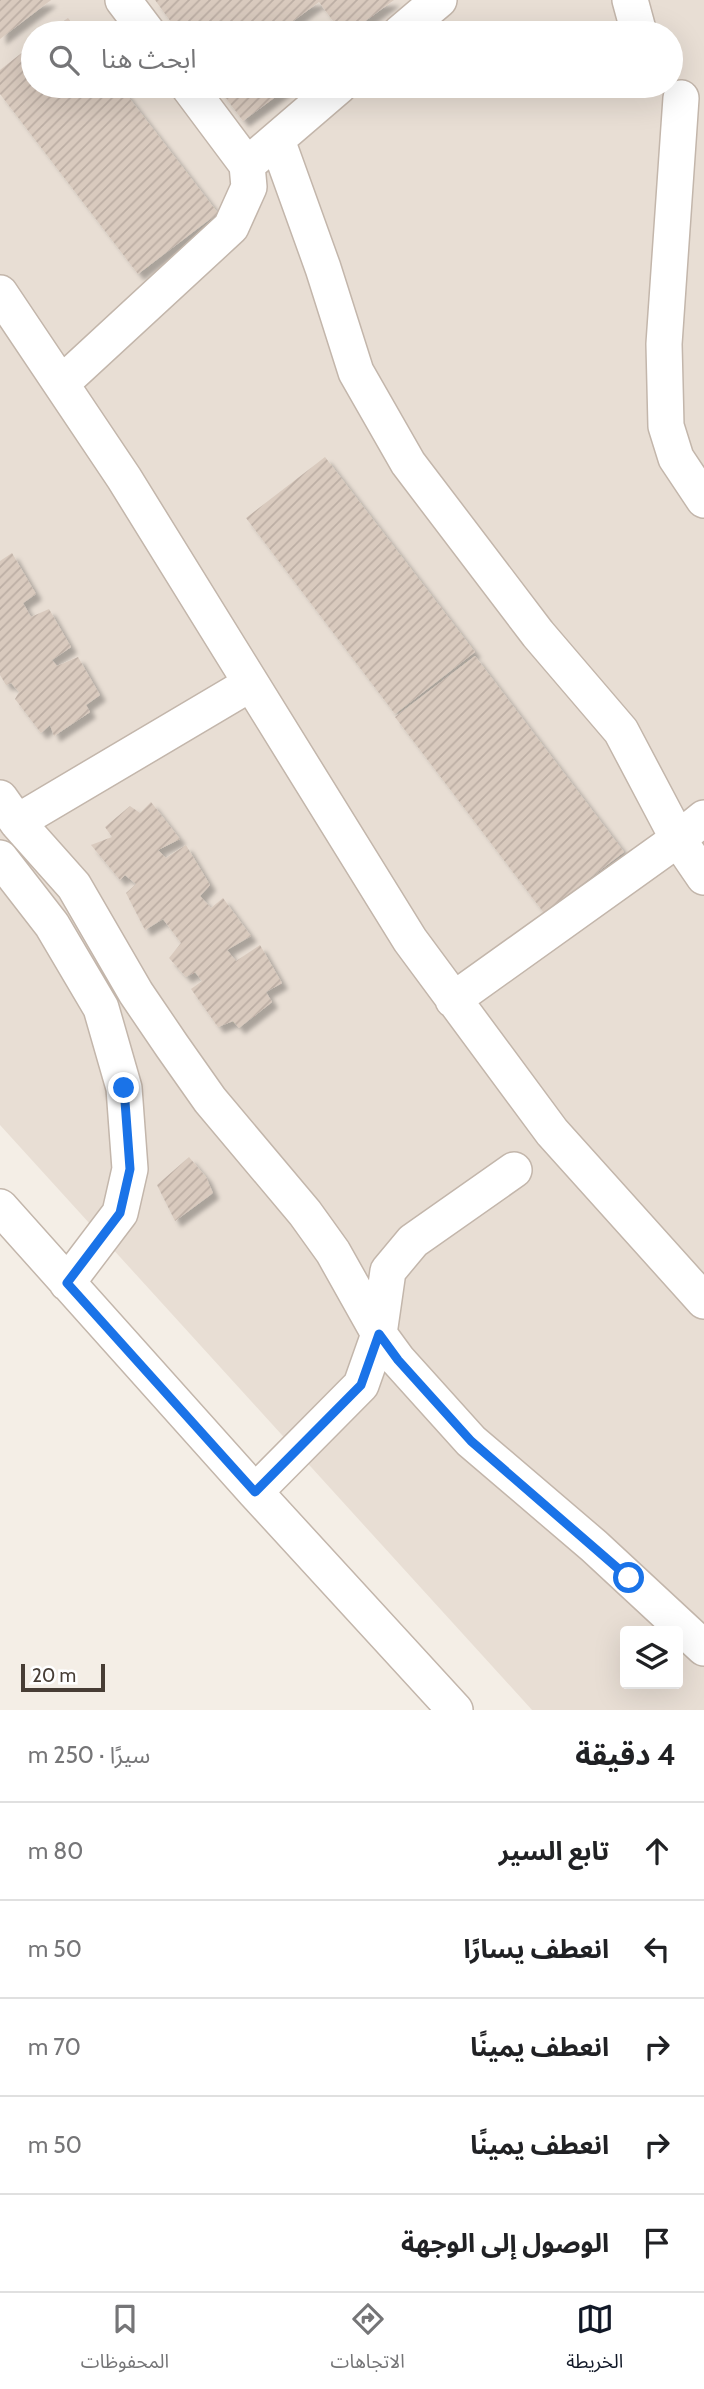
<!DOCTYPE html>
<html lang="ar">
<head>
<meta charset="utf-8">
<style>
  :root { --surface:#fff; --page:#f6f6f6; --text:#202124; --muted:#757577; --line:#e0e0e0; --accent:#111827 }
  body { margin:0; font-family:Cabin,"Noto Sans Arabic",sans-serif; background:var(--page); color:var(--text); direction:rtl }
  .controls { position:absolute; right:21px; bottom:21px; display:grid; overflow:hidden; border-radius:7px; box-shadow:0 7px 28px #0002 }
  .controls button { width:63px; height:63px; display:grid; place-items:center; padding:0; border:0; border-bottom:2px solid var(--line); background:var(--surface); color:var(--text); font:35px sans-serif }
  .scale { position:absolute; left:21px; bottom:18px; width:84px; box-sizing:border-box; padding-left:7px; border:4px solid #473d35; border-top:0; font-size:19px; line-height:24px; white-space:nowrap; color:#473d35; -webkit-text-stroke:5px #fff; paint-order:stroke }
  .stop { position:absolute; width:21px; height:21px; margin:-16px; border:5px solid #1a73e8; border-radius:50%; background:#fff }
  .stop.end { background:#1a73e8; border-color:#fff; box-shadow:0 2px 7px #0008 }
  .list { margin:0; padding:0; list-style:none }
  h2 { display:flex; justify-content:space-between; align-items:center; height:91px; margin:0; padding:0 28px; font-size:30px }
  h2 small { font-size:23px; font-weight:400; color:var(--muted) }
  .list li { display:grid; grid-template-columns:46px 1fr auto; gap:21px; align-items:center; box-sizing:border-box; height:98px; padding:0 28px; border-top:2px solid var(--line) }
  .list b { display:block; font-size:26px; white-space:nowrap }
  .list em { font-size:23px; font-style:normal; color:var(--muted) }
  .icon { flex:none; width:38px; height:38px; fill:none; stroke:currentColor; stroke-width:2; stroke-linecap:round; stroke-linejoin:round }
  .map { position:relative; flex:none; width:704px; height:1710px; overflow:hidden; direction:ltr }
  .search { position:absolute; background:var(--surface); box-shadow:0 7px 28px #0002; left:21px; right:21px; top:21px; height:77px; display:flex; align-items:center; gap:18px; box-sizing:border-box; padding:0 24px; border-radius:38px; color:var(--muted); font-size:26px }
  .sheet { height:581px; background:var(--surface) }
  nav { display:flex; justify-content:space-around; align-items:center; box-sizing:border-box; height:98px; border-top:2px solid var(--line); background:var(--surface); font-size:19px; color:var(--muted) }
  nav a { display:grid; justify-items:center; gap:4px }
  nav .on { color:var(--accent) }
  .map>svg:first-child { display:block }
  .residential { fill:#e8ded4; fill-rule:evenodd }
  .building { fill:url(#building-hatch); filter:url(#shadow) }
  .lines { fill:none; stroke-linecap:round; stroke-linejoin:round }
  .minor-casing { stroke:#c3b6ab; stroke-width:38 }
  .minor { stroke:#fff; stroke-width:35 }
  .route { stroke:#1a73e8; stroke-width:9 }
</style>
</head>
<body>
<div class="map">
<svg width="704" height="1710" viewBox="0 0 704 1710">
  <defs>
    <pattern id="building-hatch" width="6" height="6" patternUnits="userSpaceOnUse" patternTransform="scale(1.75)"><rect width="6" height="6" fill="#d9cabe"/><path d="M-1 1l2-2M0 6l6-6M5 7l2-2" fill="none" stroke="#bcaea4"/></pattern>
    <filter id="shadow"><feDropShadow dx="6" dy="6" stdDeviation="2" flood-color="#0004"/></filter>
  </defs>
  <rect width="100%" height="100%" fill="#f4eee6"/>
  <path class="residential" d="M0 0H704V1710H532L0 1125ZM33 33H671V86H33ZM625 1631H678V1684H625Z"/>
  <path class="building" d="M0 0H51L0 39Z
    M155 0H394L349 33H342L319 2 285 27 289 33H179Z
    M68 18 80 33H48Z
    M33 44V86H120L218 213 138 274 0 94V70Z
    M217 86H290L243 121Z
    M325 457 475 652 395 714 246 518Z
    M12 553 36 594 23 603 31 617 49 609 71 647 52 660 57 666 78 657 100 695 86 705 90 712 54 736 50 725 41 733 15 699 19 692 11 683 6 685 0 675V561Z
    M475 656 624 852 544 913 395 717Z
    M151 802 180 839 158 850 166 858 186 845 210 885 200 896 211 908 223 898 251 936 227 950 236 961 260 945 282 983 266 992 272 1002 239 1028 233 1021 218 1027 191 989 202 981 195 972 186 977 169 958 181 943 163 919 145 930 126 893 136 884 125 875 120 880 91 845 112 837 105 827 130 806 140 813Z
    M189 1157 206 1177 213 1193 175 1221 157 1185Z"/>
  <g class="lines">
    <g class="minor-casing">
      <path id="minor" d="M123 0 148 33
        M630 0 639 33
        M400 33 439 0
        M188 86 247 165
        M681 98 664 344 666 426 676 458 704 500
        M277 140 323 268 356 372 408 463 538 634 621 731 678 839 704 877
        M0 293 124 478 410 940 552 1132 704 1301
        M62 383 231 227 249 187 247 165 339 86
        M0 798 17 822 74 886 136 993 172 1046 210 1100 305 1213 333 1252 379 1334 398 1360 471 1441 594 1546 704 1648
        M17 822 250 684
        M0 858 52 925 101 1008 124 1088 130 1169 120 1213 67 1283
        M453 1000 678 839 704 818
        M0 1207 255 1492 455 1710
        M255 1492 361 1385 379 1334 388 1271 413 1241 514 1170"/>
    </g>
    <use href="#minor" class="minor"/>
  </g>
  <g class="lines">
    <path class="route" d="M124 1088 130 1169 120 1213 67 1283 255 1492 361 1385 379 1334 398 1360 471 1441 629 1578"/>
  </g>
</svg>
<div class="controls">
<button><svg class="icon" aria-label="layers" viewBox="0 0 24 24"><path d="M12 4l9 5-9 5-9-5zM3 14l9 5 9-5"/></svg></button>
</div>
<div class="scale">20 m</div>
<div class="stop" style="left:629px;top:1578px"></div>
<div class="stop end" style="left:124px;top:1088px"></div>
<div class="search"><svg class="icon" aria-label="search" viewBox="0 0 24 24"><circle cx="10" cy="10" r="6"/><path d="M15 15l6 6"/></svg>ابحث هنا</div>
</div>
<section class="sheet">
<h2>4 دقيقة<small>سيرًا · 250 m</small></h2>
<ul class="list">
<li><svg class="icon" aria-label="ahead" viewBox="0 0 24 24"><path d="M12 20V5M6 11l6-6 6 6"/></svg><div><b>تابع السير</b></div><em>80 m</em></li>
<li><svg class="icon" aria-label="left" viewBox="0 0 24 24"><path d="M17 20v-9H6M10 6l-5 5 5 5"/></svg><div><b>انعطف يسارًا</b></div><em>50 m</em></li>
<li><svg class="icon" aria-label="right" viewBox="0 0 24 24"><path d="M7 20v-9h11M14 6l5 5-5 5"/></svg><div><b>انعطف يمينًا</b></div><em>70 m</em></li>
<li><svg class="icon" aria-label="right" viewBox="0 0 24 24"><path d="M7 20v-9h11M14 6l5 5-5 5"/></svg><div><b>انعطف يمينًا</b></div><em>50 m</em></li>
<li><svg class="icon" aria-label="arrive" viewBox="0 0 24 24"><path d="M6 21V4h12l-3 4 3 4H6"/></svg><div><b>الوصول إلى الوجهة</b></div></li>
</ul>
</section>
<nav>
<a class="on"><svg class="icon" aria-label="map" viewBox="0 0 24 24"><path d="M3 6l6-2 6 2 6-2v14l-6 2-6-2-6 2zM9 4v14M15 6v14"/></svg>الخريطة</a>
<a><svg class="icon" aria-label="directions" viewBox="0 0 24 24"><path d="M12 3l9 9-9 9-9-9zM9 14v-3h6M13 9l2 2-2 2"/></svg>الاتجاهات</a>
<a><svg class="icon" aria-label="saved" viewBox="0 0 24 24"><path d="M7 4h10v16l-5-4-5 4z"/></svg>المحفوظات</a>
</nav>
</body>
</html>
